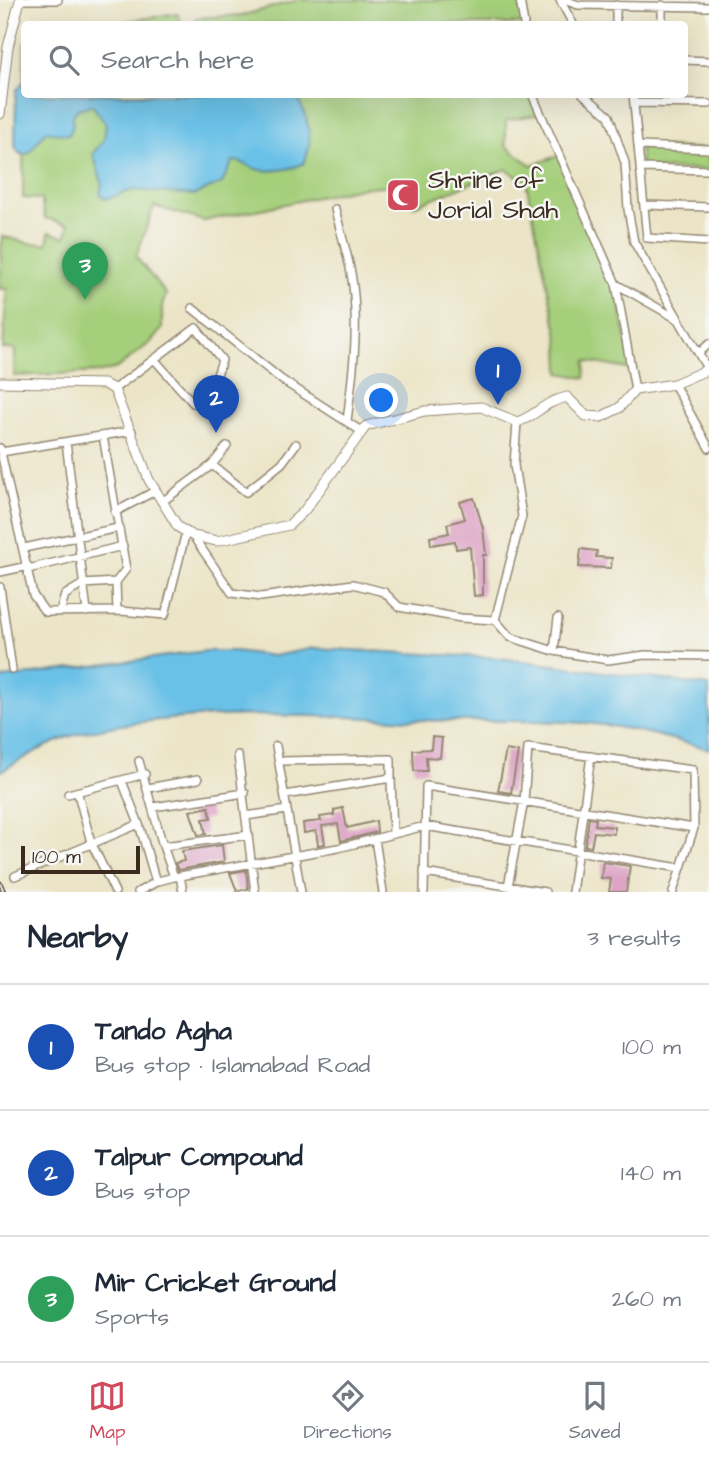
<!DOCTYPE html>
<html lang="en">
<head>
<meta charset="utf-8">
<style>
  :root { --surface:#fff; --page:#f2f2f3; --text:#1f2937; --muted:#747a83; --line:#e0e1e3; --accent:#d1495b }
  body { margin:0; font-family:"Architects Daughter",sans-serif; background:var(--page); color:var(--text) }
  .scale { position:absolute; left:21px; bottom:18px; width:119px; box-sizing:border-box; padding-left:7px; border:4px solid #3b2a1e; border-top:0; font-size:19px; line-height:24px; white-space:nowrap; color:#3b2a1e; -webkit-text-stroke:5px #f6f6f2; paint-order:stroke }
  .you { position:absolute; left:382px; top:401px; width:24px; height:24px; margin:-18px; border:5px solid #fff; border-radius:50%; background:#1a73e8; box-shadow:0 0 0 10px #1a73e833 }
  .badge { display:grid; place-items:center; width:46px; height:46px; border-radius:50%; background:var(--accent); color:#fff; font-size:23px; font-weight:700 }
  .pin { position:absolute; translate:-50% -58px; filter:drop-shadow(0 2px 4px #0008) }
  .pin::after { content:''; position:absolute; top:37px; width:24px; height:21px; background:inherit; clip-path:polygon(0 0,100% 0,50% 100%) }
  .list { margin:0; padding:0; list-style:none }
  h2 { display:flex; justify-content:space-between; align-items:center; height:91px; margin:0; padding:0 28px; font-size:30px }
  h2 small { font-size:23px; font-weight:400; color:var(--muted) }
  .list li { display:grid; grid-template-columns:46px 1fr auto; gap:21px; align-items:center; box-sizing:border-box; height:126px; padding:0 28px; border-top:2px solid var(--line) }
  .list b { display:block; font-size:26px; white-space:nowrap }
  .list p { margin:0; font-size:23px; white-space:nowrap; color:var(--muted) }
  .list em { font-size:23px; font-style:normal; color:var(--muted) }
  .icon { flex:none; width:38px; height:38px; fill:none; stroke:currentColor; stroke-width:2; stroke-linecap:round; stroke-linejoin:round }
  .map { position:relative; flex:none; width:709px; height:892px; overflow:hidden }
  .search { position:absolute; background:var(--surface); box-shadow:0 7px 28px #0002; left:21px; right:21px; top:21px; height:77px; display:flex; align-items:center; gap:18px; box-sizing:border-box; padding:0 24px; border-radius:7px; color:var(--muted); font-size:26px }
  .sheet { height:469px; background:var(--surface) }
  nav { display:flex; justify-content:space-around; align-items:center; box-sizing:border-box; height:98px; border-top:2px solid var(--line); background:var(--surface); font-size:19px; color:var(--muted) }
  nav a { display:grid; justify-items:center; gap:4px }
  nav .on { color:var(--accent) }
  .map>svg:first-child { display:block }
  .green { fill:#a5cf7a; stroke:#707c4c; stroke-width:2 }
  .water { fill:#6ac1e7; stroke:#527682; stroke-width:2 }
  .building { fill:#db9cc2 }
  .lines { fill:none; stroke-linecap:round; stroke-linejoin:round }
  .minor-casing { stroke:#938772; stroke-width:10 }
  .tertiary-casing { stroke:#938772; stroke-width:11 }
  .minor { stroke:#fff; stroke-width:7 }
  .tertiary { stroke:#fff; stroke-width:9 }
  .rail-casing { stroke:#3b2a1e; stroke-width:5 }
  .rail { stroke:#f6f6f2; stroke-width:2.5; stroke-dasharray:8; stroke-linecap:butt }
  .labels { text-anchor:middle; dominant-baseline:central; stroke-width:5; stroke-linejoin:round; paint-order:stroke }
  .poi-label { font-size:26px; fill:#3b2a1e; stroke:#f6f6f2; text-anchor:start }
</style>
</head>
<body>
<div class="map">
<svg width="709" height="892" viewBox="0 0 709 892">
  <rect width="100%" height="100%" fill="#f6f6f2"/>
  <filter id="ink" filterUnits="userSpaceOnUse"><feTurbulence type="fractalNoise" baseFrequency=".0143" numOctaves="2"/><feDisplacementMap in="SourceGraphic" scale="14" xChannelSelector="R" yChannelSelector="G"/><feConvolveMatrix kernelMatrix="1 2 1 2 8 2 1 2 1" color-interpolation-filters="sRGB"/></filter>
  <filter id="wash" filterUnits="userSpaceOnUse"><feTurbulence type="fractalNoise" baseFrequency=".00686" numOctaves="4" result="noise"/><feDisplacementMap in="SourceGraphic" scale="28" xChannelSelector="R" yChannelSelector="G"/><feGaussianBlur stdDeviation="1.57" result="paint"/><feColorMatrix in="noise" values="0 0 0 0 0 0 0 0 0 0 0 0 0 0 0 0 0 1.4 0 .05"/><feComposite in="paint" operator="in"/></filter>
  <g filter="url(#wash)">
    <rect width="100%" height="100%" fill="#ebe4c6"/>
    <path class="green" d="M298 0H520L524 24H110L177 13 181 23H195L196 18 244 15Z
      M24 42V94L532 95 540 114 506 120V146L531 165 558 156 616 284 632 370 586 361 585 378 560 373 559 342 526 182 506 169 413 206 412 183 360 188 204 221 154 206 136 257 166 294 162 306V329L151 342 117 368 102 372 14 376 15 349H3L7 289H0L2 236 28 243 47 244 49 232 65 237 69 225 45 218 41 199 23 198Z
      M640 146 709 149V170L641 168Z"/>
    <path class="water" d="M24 81V94L296 95C308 117 315 139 304 163 293 169 272 172 260 170 249 168 244 161 233 161L222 183 194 195 133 190 105 199 100 194 102 183 93 153 104 140 106 124 92 105 78 109 72 116 73 126 69 135 46 131 28 154H20L15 147 16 91Z
      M314 648 501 658 709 686V749C671 739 635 728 595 724 538 718 478 723 420 720 312 716 193 707 86 732 55 739 27 756 0 772V680L4 678 205 651H235L273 656Z"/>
    <g id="blocks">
      <path class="building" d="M474 498 483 528 486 555H483V595L474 596 470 547 456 549 455 541 431 545 430 537 449 533 447 524 465 519 460 502Z
        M581 549 597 551 596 557 612 558 611 568 579 567Z
        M432 737 442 738 440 758 426 757 427 771H414L413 750 431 749Z
        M506 750 518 752 511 793 498 791Z
        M209 807 211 818 203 819 206 834 198 835 190 811Z
        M343 808 347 828 376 821 377 832 341 841 338 824 322 826 325 844 318 845 316 831 304 833 303 823 321 821 320 817 334 815V810Z
        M589 818 596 819 595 825 614 827V834L594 832 591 847 585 846Z
        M222 845 224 862 178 870 175 863 184 861 182 851Z
        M603 862 630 866 626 892H609L611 879 601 878Z
        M246 870 248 889 237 891 230 873Z"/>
    </g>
  </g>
  <g filter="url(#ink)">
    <use href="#blocks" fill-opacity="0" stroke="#938772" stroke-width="2"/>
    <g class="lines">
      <g class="minor-casing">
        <path id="minor" d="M20 0H58
          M520 0 524 24
          M560 0 573 24
          M565 0 578 5 709 7
          M616 24V5
          M662 24V5
          M684 60 709 61
          M532 94 616 284 679 320
          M583 94 609 116 625 163 628 209 634 242 708 370
          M633 94 647 238 709 242
          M636 103 709 104
          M640 146 709 149
          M641 168 709 170
          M644 205 709 207
          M335 209C340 230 347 252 351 273 360 322 353 373 347 421
          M616 284 635 390
          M192 308 282 380 361 431
          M699 353 709 344
          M674 384 709 448
          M114 389 196 328 222 360 213 387 193 403 154 359
          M517 422 514 465 522 516 495 620 510 637 554 651 608 660 645 655 709 656
          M103 436 126 569 116 582 117 611
          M66 442 87 612
          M0 448 33 595 45 612 121 611 165 615 186 532
          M1 452 132 431
          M212 465 246 492 282 463 296 444
          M162 502 212 465 227 446
          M115 512 155 491
          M193 536 232 593 261 597 353 584 384 592 399 607 461 618 495 620
          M24 548 118 528
          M28 569 123 546
          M0 572 28 566
          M0 587 12 669
          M60 612 65 595 83 584 116 582
          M554 651 558 618
          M276 746 301 892
          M238 755 255 892
          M139 761 163 846
          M279 761 391 759V778
          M122 781 139 824 156 882
          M148 788 198 779
          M68 794 145 774
          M78 794 91 842 115 892
          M285 795 391 778 393 834
          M153 807 245 793
          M246 816 287 810
          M375 839 383 892
          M424 873 545 892
          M15 876 139 824
          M180 876 183 892
          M174 877 163 846 249 835
          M138 892 158 881 174 877 338 848 425 826 680 868
          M424 892 426 786 694 828
          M507 892 524 801 528 748 693 770 694 828 673 892
          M572 892 591 756"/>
      </g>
      <g class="tertiary-casing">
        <path id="tertiary" d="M0 114 8 47 20 0
          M0 382 104 384 114 389 149 480 178 527 193 536 217 541 289 525 304 511 366 426 425 411 481 407 517 422C537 416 541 403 567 397L586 416 601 417 619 408 635 390 674 384 709 369"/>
      </g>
      <use href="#minor" class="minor"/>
      <use href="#tertiary" class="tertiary"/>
      <g class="rail-casing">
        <path id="rail" d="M0 883 4 892"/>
      </g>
      <use href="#rail" class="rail"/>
    </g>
  </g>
  <defs>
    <g id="mosque-square" transform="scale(1.75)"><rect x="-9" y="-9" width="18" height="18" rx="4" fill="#d1495b" stroke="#f6f6f2"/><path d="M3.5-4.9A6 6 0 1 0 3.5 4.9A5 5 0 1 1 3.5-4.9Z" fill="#fff"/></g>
  </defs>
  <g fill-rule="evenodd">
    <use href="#mosque-square" x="403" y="195"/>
  </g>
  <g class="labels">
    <g class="poi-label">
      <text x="428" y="180">Shrine of<tspan x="428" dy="30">Jorial Shah</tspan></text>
    </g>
  </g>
</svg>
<div class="scale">100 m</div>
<div class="you"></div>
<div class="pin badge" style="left:498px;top:405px;background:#1a4fb4">1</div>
<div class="pin badge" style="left:216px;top:433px;background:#1a4fb4">2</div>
<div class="pin badge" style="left:85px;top:300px;background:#2e9e5b">3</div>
<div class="search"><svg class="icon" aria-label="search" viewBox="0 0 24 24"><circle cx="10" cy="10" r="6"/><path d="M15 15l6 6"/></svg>Search here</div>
</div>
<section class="sheet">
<h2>Nearby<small>3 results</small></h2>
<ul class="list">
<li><span class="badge" style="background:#1a4fb4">1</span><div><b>Tando Agha</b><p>Bus stop · Islamabad Road</p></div><em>100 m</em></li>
<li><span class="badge" style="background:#1a4fb4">2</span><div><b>Talpur Compound</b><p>Bus stop</p></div><em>140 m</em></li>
<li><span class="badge" style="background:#2e9e5b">3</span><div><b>Mir Cricket Ground</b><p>Sports</p></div><em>260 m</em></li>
</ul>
</section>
<nav>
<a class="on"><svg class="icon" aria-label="map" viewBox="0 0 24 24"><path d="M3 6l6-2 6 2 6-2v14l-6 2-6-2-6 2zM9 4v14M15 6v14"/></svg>Map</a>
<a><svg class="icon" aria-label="directions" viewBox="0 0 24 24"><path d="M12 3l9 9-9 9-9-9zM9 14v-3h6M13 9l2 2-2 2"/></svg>Directions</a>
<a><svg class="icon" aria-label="saved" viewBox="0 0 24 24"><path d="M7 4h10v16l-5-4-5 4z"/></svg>Saved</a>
</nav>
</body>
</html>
